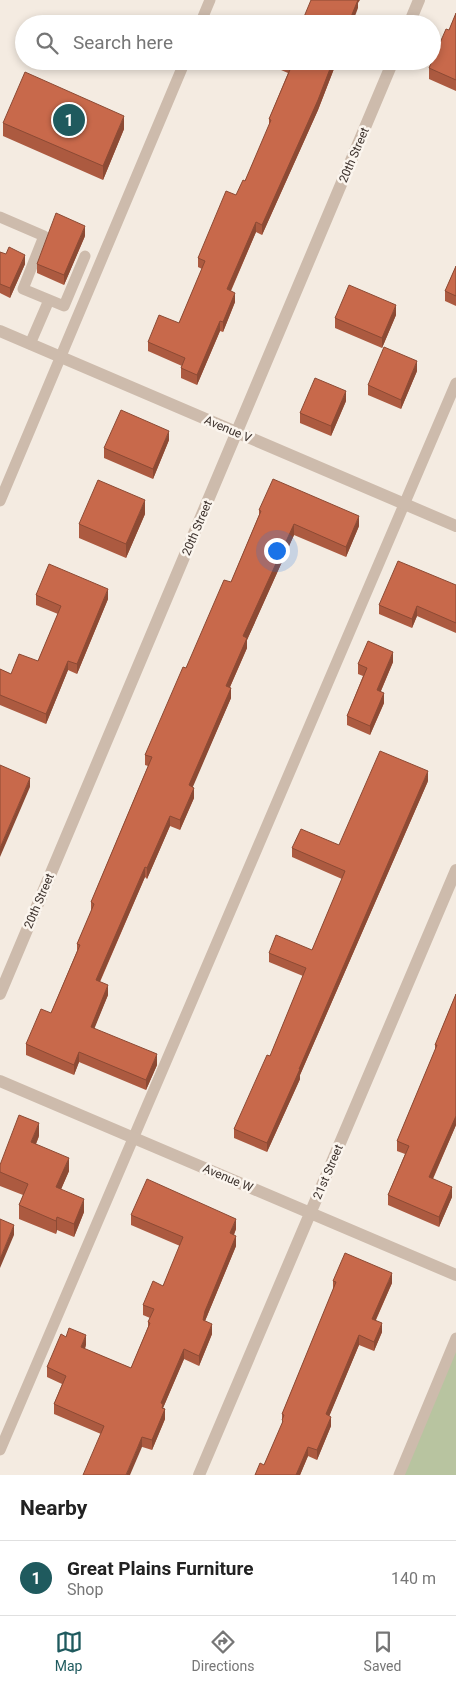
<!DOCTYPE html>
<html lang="en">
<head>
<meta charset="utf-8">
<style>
  :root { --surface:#fff; --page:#f2f2f2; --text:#222; --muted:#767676; --line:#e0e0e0; --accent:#1f5a5e }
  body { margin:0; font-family:Roboto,sans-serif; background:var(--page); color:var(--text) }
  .you { position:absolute; left:276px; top:550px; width:18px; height:18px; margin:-12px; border:4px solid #fff; border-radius:50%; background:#1a73e8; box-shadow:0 0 0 8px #1a73e833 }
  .badge { display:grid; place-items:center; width:32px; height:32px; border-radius:50%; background:var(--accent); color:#fff; font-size:16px; font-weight:700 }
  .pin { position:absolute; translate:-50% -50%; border:2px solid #fff; box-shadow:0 1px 5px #0006 }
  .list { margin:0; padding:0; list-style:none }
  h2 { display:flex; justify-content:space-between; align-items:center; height:65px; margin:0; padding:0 20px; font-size:21px }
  h2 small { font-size:16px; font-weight:400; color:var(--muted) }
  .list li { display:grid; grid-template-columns:32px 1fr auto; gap:15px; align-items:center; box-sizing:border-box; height:75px; padding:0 20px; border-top:1px solid var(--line) }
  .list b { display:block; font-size:19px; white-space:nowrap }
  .list p { margin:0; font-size:16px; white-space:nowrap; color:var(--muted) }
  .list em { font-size:16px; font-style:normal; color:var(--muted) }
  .icon { flex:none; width:28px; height:28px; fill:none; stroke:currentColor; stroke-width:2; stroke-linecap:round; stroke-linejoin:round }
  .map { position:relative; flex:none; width:456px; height:1475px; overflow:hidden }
  .search { position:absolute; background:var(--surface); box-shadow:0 2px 8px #0003; left:15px; right:15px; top:15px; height:55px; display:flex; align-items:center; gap:12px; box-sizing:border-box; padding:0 18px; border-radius:28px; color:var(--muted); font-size:19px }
  .sheet { height:140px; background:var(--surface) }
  nav { display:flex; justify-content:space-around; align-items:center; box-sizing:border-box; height:70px; border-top:1px solid var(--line); background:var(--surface); font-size:14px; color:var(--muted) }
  nav a { display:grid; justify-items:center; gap:2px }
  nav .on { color:var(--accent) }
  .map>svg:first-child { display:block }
  .green { fill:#b8c4a0 }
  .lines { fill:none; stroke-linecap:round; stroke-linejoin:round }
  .lane { stroke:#cdbbac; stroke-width:11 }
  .street { stroke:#cdbbac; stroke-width:12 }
  .wall { fill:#ac5a40 }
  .shaded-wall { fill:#8c4a34 }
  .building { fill:#c8694b; stroke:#8c4a34 }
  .labels { text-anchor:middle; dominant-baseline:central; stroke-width:5; stroke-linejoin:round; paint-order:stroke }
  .street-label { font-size:12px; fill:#3b302b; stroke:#fbf5ee }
</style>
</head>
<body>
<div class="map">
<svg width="456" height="1475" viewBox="0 0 456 1475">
  <rect width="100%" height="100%" fill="#f4ebe1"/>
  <path class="green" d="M456 1350V1475H404Z"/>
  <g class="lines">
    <path class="lane" d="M200 24 210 0
      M0 217 44 236 23 289 64 306 85 256
      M30 344 49 300
      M0 501 185 61
      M0 1450 456 383
      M399 1475 456 1338"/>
    <path class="street" d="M409 24 419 0
      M0 331 456 526
      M0 994 393 61
      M0 1081 456 1275
      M199 1475 456 870"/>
  </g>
  <path class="wall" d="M456 13V91L429 79V68L449 30Z
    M281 61H337L318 110 262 235 256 232 231 291 235 302 223 332 220 331 197 385 181 378V368L182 366 148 351V342L179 323 202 269 198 267V258L245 181 269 126V119L288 73 281 70Z
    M3 123 124 129 103 180 3 136Z
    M85 236 64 285 37 273V264Z
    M0 252 25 264 10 298 0 293Z
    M456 266V306L445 301V291Z
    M396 315 382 348 335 328V318Z
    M417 371 401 409 368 395V385Z
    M346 401 331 436 300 423V413Z
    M169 440 153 479 104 458V448Z
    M259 510 359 526 346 557 294 535 247 640V648L230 687 231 698 192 787 194 798 180 830 170 826 147 879 145 877 100 982 108 995 94 1028 157 1065 146 1090 79 1062 74 1075 26 1055V1044L51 1013 77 951V944L91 912V902L148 766 145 765V755L186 668 231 582 259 515Z
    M145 514 126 558 79 538V524Z
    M456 585V633L417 616 412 628 379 614V605Z
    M36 595 108 599 77 674 68 670 46 724 0 705V669L11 674 38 661 58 614 36 605Z
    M393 662 381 691 384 703 370 735 347 725V716L363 676 358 674V664Z
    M428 781 300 1075V1079L267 1152 234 1138V1129L270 1056 303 976 269 962V953L312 950 342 879 292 857V848L339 845Z
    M456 994V1125L433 1179 452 1197 439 1227 388 1205V1195L405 1154 397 1151V1141L435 1050V1045Z
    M39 1136 36 1144 69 1171 61 1189 84 1212 74 1237 57 1230 56 1234 19 1219V1205L23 1195 0 1186V1165Z
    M131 1215 236 1229 234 1235 236 1246 205 1321 212 1334 199 1366 184 1359 163 1408 165 1419 152 1450 101 1434 54 1414V1404L62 1384 47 1377V1367L86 1345 85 1349 131 1368 148 1327V1322L150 1318 143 1315V1305L163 1286 180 1246 131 1225Z
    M333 1281 392 1283 376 1320 382 1332 374 1351 359 1345 329 1416 331 1426 317 1460 308 1456 300 1475H255L264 1465 282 1425V1414L333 1290Z"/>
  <path class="shaded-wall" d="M356 0H360L358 3V8L352 24H348Z
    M333 61H337L318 110 262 235V225Z
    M124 116V129L103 180V166Z
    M256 222V232L227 299V289Z
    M85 226V236L64 285V275Z
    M25 255V264L10 298V288Z
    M235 293V302L223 332V322Z
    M396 305V315L382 348V338Z
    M220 321V331L197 385V375Z
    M417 361V371L401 409V400Z
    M346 391V401L331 436V426Z
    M169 431V440L153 479V469Z
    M145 500V514L126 558V544Z
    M359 516V526L346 557V547Z
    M294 524V535L247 640V648L226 696V686L243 636Z
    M108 589V599L77 674V664Z
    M417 606V616L412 628V619Z
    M393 652V662L377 700V690Z
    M68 661V670L46 724V714Z
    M231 688V698L189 796V785Z
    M384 693V703L370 735V726Z
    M428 771V781L300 1075V1079L267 1152V1143Z
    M30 778V787L0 857V848Z
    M194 788V798L180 830V820Z
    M170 816V826L147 879V868Z
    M145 867V877L96 990V980Z
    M108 985V995L91 1037V1027Z
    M79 1052V1062L74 1075V1065Z
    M157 1054V1065L146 1090V1080Z
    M456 1116V1125L429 1187V1177Z
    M39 1123V1136L31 1156V1142Z
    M69 1158V1171L56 1201V1187Z
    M452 1187V1197L439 1227V1217Z
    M84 1199V1212L74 1237V1224Z
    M57 1217V1230L56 1234V1221Z
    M236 1219V1229L230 1243V1233Z
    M14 1225V1235L0 1268V1259Z
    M236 1236V1246L205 1321 203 1320 205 1311Z
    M392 1273V1283L372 1328V1319Z
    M382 1323V1332L374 1351V1342Z
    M212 1324V1334L199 1366V1356Z
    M86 1335V1345L81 1357V1347Z
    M359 1335V1345L326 1424V1414Z
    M184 1349V1359L163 1408 165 1409V1419L152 1450V1440L161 1403Z
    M331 1417V1426L317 1460V1450Z
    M142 1437V1447L130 1475H126Z
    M308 1447V1456L300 1475H296Z"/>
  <path class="building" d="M311 0H358L348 24H301Z
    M456 13V80L429 68 446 29 449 30Z
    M283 61H333L318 100 262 225 256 222 227 289 235 293 223 322 220 321 197 375 181 368 185 358 148 342 159 315 179 323 205 261 198 258 226 191 236 195 243 180 245 181 271 120 269 119 292 65Z
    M25 72 124 116 103 166 3 123Z
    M56 213 85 226 64 275 37 264Z
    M9 247 25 255 10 288 0 284V252L6 254Z
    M456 266V296L445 291Z
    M349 285 396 305 382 338 335 318Z
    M384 347 417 361 401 400 368 385Z
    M315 378 346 391 331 426 300 413Z
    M121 410 169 431 153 469 104 448Z
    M273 479 359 516 346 547 294 524 243 636 247 638 226 686 231 688 189 785 194 788 180 820 170 816 147 868 145 867 96 980 108 985 91 1027 157 1054 146 1080 79 1052 74 1065 26 1044 41 1009 51 1013 80 945 77 944 94 904 91 902 152 757 145 755 183 667 186 668 224 580 231 582 261 511 259 510Z
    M98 480 145 500 126 544 79 524Z
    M398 561 456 585V623L417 606 412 619 379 605Z
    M49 564 108 589 77 664 68 661 46 714 0 695V669L11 674 19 654 38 661 61 606 36 595Z
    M368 641 393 652 377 690 384 693 370 726 347 716 367 668 358 664Z
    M380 751 428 771 299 1069H300L267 1143 234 1129 267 1055 270 1056 306 968 269 953 276 935 312 950 345 871 292 848 301 829 339 845Z
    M0 765 30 778 0 848Z
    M456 994V1116L429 1177 452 1187 439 1217 388 1195 409 1146 397 1141 437 1045H435Z
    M19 1115 39 1123 31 1142 69 1158 56 1187 84 1199 74 1224 57 1217 56 1221 19 1205 28 1184 0 1172V1165Z
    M147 1179 236 1219 230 1233 236 1236 205 1311 203 1320 212 1324 199 1356 184 1349 161 1403 163 1404 162 1408 165 1409 152 1440 142 1437 126 1475H83L104 1426 54 1404 66 1376 47 1367 61 1334 66 1337 69 1328 86 1335 81 1347 131 1368 150 1323 148 1322 154 1309 143 1305 153 1281 163 1286 183 1237 131 1215Z
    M0 1219 14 1225 0 1259Z
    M345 1253 392 1273 372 1319 382 1323 374 1342 359 1335 326 1414 331 1417 317 1450 308 1447 296 1475H255L260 1463 264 1465 283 1421 282 1420 284 1415 282 1414 336 1282 333 1281Z"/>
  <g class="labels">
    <g class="street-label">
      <text transform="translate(354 155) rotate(-67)">20th Street</text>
      <text transform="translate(228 429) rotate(23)">Avenue V</text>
      <text transform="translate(197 528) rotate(-67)">20th Street</text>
      <text transform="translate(39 901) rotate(-67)">20th Street</text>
      <text transform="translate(328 1172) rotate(-67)">21st Street</text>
      <text transform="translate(228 1178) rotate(23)">Avenue W</text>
    </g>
  </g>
</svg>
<div class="you"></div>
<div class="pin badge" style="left:69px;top:120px">1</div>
<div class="search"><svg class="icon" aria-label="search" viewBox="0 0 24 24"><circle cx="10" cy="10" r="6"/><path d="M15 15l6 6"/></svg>Search here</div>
</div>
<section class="sheet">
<h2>Nearby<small></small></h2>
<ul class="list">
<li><span class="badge">1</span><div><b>Great Plains Furniture</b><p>Shop</p></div><em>140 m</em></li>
</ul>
</section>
<nav>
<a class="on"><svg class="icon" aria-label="map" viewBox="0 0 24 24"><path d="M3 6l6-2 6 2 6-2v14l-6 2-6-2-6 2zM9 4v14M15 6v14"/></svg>Map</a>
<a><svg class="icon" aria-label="directions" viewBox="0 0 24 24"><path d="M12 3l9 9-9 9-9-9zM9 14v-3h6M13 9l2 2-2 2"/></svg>Directions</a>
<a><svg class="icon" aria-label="saved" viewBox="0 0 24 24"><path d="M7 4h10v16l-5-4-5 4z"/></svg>Saved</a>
</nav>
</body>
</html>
